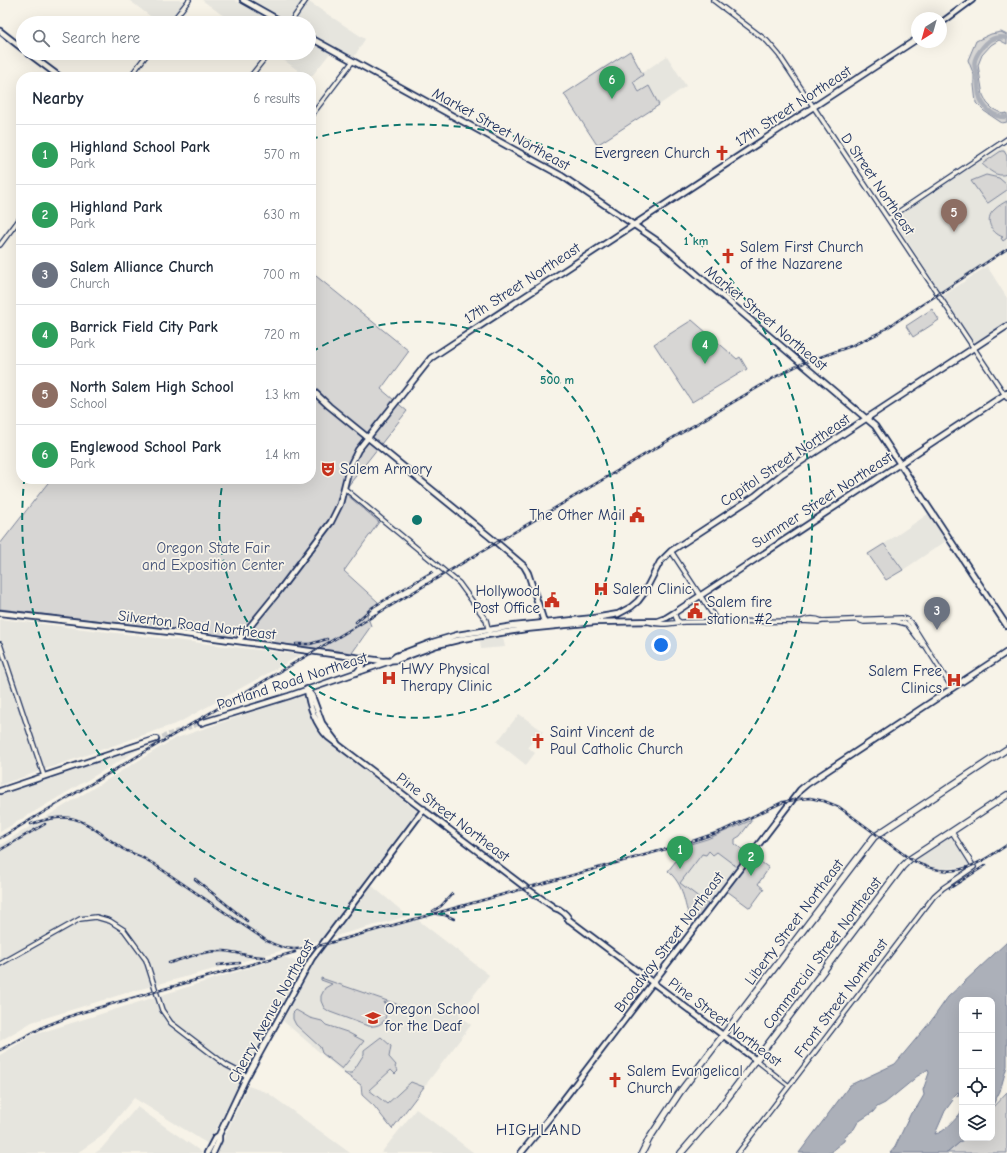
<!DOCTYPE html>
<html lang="en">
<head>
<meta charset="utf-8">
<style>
  :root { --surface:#fff; --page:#f6f6f7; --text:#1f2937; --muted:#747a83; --line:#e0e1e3; --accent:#c8321e }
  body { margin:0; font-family:"Comic Neue",sans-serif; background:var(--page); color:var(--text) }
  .controls { position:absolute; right:12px; bottom:12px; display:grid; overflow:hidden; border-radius:8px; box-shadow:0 4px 16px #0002 }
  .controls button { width:36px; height:36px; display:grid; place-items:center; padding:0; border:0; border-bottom:1px solid var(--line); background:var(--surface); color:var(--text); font:20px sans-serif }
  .compass { position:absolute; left:911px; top:12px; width:36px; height:36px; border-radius:50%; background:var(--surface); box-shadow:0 4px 16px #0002; rotate:217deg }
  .you { position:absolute; left:661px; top:645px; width:14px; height:14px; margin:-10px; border:3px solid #fff; border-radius:50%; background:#1a73e8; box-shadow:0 0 0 6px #1a73e833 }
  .badge { display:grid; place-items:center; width:26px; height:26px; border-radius:50%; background:var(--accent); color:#fff; font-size:13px; font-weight:700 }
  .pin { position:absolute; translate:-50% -33px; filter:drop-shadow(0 1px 2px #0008) }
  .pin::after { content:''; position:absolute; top:21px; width:14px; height:12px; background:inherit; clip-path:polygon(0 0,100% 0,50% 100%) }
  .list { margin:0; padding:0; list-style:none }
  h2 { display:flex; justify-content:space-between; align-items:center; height:52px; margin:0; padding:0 16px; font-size:17px }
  h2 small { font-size:13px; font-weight:400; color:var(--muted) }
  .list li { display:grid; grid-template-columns:26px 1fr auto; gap:12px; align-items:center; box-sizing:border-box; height:60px; padding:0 16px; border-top:1px solid var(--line) }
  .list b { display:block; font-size:15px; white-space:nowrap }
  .list p { margin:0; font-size:13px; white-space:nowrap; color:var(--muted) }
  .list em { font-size:13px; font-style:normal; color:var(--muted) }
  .icon { flex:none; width:22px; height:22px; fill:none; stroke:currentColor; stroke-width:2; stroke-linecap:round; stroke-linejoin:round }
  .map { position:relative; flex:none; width:1007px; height:1153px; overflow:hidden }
  .search { position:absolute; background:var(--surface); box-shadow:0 4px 16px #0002; left:16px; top:16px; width:300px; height:44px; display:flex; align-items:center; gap:10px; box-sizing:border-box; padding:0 14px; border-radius:22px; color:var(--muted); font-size:15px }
  .panel { position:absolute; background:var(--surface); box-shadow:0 4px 16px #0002; left:16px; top:72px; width:300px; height:412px; border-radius:16px }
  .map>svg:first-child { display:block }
  .built { fill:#e6e5de }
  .green { fill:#d7d6d4; stroke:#798299 }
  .water { fill:#acb0b9; stroke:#727c95 }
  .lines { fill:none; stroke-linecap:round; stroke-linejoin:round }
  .river { stroke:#acb0b9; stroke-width:4.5 }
  .major-tunnel { stroke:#cbcccc; stroke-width:4.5; stroke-dasharray:4.5 2; stroke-linecap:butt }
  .minor-casing { stroke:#1b2f5e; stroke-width:6 }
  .major-casing { stroke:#1b2f5e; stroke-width:8 }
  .highway-casing { stroke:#1b2f5e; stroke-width:8 }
  .minor { stroke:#f7f3e8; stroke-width:3.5 }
  .major { stroke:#f7f3e8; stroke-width:4.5 }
  .highway { stroke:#f7f3e8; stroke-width:5.5 }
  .rail-casing { stroke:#1b2f5e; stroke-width:2.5 }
  .rail { stroke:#f7f3e8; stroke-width:1; stroke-dasharray:3; stroke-linecap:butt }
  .ring { fill:none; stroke:#0f766e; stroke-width:2; stroke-dasharray:7 5 }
  .labels { text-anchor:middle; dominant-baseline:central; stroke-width:3.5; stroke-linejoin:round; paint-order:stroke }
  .street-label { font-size:15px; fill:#1b2f5e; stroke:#f7f3e8 }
  .poi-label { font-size:15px; fill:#1b2f5e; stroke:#f7f3e8; text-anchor:start }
  .park-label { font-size:15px; fill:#415076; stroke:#f7f3e8 }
  .neighbourhood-label { font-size:16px; letter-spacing:1px; fill:#1b2f5e; stroke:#f7f3e8 }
  .centre { fill:#0f766e; stroke:#f7f3e8; stroke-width:2 }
  .ring-label { font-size:12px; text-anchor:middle; font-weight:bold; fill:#0f766e; stroke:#f7f3e8; stroke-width:3.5; stroke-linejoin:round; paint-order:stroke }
</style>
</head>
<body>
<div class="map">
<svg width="1007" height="1153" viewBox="0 0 1007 1153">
  <rect width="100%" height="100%" fill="#f7f3e8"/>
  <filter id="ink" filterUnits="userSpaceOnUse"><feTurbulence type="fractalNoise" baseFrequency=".025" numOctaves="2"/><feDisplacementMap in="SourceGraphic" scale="8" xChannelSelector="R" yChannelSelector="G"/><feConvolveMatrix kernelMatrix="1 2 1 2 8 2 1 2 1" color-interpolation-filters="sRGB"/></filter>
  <g filter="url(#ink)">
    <path class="built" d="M129 0H186L167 23H159Z
      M202 0H234L277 23H233Z
      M252 0H308L309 2 365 39 354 57 309 32V23H293Z
      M309 40 331 52 311 77H307L274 53H309Z
      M667 56 686 86 659 105 649 86 639 92 633 82 643 75 642 73Z
      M1003 147 1007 153V247L940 292 892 217Z
      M987 266 1007 298V322L974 343 943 296Z
      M928 514 946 541 903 570 884 544Z
      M0 619 301 655 178 723 0 785Z
      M501 636 503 638 505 647 481 649 480 640Z
      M304 694 326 740 417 811 365 880 408 916 126 993 32 1022 0 1041V845L174 739Z
      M519 714 543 731 539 736 538 735 535 737 528 747 535 753 526 765 497 742Z
      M143 747 0 832V795Z
      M951 836 970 865 962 867 943 869 934 868 914 860Z
      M709 851 717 852 737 867 708 904 680 883 703 853Z
      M418 920 489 975 459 1015 471 1025 402 1116 344 1073 283 1021 314 961 325 945Z
      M284 957 304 964 208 1144 134 1098 102 1136 77 1153H0V1055L33 1035Z
      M248 1086 268 1093 350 1153H217Z
      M137 1107 203 1153H95L101 1149Z
      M416 1109 474 1153H381Z"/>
    <path class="green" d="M1001 32 1007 35V44L999 40 991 45 982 55 978 65 983 95 987 103 993 109 1003 114 1007 113V122L1002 123 984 111 976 103 974 85V75L968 60 976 41 991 34Z
      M630 51 643 75 633 82 639 92 649 86 659 105 597 145 564 94Z
      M1001 151H1004L1007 156V174C997 178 989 170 982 164Z
      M986 175 999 178 1007 185V190L988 203 986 202 971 181Z
      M1007 201V238L1003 241 1001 238 1003 237C991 233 984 219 994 210 998 206 1003 203 1007 201Z
      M311 272 409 351 381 389 407 411 348 486 346 494 379 522 344 571 378 602 367 615 371 626 352 653 194 632 0 609V544L51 479H311Z
      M932 309 939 320 913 337 906 326Z
      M692 320 737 359 740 357 747 369 692 402 654 344Z
      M884 544 903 570 886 580 868 554Z
      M752 820 740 836 735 839V844L747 853 737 867 717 852 713 855 709 851 706 855 702 854 680 883 708 904 696 920 692 919C686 912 686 904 683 895 681 886 675 877 668 871L679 857 671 850 707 839Z
      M753 856 769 868 758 884 764 889 750 908 727 891Z
      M321 978 402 1006 401 1008 384 1002C390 1016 384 1028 368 1026L330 1012 324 1008 321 1001V996L325 988 332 984 321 980Z
      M296 1010 310 1018 322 1021 326 1025 347 1032 364 1041 342 1069 322 1053 320 1047 296 1025 293 1019V1013Z
      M381 1037 391 1046 389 1057 396 1065 395 1067 398 1071 395 1074 391 1070 369 1090 387 1104 411 1082 424 1087 392 1129 374 1106 362 1095 361 1085 344 1073H352L364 1054V1050Z
      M1007 1092V1153H947L965 1138H992V1108Z"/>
    <path class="water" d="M1007 942V1066L1000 1091 992 1107V1000H962V1097L960 1094 956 1097 959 1093 958 1092 951 1099 953 1100 945 1111 935 1134C944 1133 956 1119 962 1111V1138H965L947 1153H890L895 1147 911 1113 917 1107 924 1095 923 1090 929 1073 928 1069C923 1074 917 1075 913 1080L885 1103 877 1107 873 1112 858 1122 854 1129 845 1136 844 1141 835 1148 831 1153H799L850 1085 895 1064 931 1021 948 997Z"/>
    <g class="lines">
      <path class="river" d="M1007 38C1003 37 999 37 995 38 987 40 977 53 975 60 973 66 976 70 977 75 978 81 978 88 979 94 982 107 993 118 1007 117"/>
      <path class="major-tunnel" d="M156 739 201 723"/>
      <g class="minor-casing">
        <path id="minor" d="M713 0 767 41 779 55 1007 398
          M171 23 189 0
          M290 23 306 0
          M130 77 148 53
          M250 77 269 53
          M311 116 353 61
          M888 219 1007 139
          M0 245 21 217
          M344 488 459 583 486 620 489 632
          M671 551 717 621
          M674 613 677 620 680 622
          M802 621C808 618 816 618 822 621
          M861 621 864 622 895 621 907 624 923 645
          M649 622C659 626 673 623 684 622L802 621 818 622 822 621 901 618 908 620 911 623 952 688
          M0 644 44 776
          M0 964 80 919 96 917 110 921 124 930 146 960 162 1010 171 1023 226 1065 247 1076
          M756 1060 789 1086
          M738 1153 934 896 943 888 974 867 952 832"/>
      </g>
      <g class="major-casing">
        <path id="major" d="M243 0 284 23
          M941 23 972 0
          M0 31 23 49
          M309 37 562 176 659 242 875 426 1007 626
          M28 53 60 77
          M311 389 329 406 490 537 524 566 528 573 545 625
          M0 613 178 633 383 661 397 660 437 645 462 639 526 629 595 622 658 621 666 618 674 613 1007 393
          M238 641 278 592 331 522 340 504 349 468 358 450 431 358 917 39
          M357 658 362 661C363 666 360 669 357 672
          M307 689C309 706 316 725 328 737L526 888 555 908C560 909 568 915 569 920
          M308 691 312 696 322 723 337 743
          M201 723 289 696 390 661 396 656 433 642 457 635 514 626 594 618 618 614 631 607 638 601 644 593 660 562 671 551 755 496 782 474 1007 326
          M0 791 156 739
          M568 919 756 1060
          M207 1153 215 1138 219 1135 245 1080 312 958 424 809
          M213 1153 219 1140V1135
          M521 1153 551 1116 800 790 807 784 1007 652"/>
      </g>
      <g class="highway-casing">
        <path id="highway" d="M642 1153 649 1139 680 1092 874 837 1007 749
          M681 1153 719 1109 902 867 910 859 1007 795"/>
      </g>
      <use href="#minor" class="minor"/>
      <use href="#major" class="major"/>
      <use href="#highway" class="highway"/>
      <g class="rail-casing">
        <path id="rail" d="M356 622 373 607 432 572
          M296 644H310L327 639
          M31 824C78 807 86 825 123 849 130 853 138 855 145 859 151 862 156 865 161 869L267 941C288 952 299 950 322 945L684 844 722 831 783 802 799 799 810 798 824 801 839 807 910 859C950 882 973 868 1007 845
          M0 838 777 376 801 364 851 346 879 333 1007 249
          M0 850 45 824
          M195 879 247 921
          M950 888 986 865
          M433 911 441 906 452 894
          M437 914 445 915 454 919
          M169 963C186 958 206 950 224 951 238 952 251 958 265 957
          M218 965 240 963
          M0 1050 43 1027 76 1014 295 952"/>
      </g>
      <use href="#rail" class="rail"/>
    </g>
  </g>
  <g class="ring">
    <path d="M312 352A198 198 0 1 1 223 481"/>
    <path d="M311 139A395 395 0 1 1 24 482"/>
  </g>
  <defs>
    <g id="church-bare" transform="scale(1.2)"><path d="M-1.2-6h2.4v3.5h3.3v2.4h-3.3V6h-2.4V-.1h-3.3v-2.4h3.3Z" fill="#c8321e" stroke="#f7f3e8" stroke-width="2.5" paint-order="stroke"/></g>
    <g id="theatre-bare" transform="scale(1.2)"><path d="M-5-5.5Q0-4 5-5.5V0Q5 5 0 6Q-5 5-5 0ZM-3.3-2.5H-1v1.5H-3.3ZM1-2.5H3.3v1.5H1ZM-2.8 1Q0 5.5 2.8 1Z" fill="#c8321e" stroke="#f7f3e8" stroke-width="2.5" paint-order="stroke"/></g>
    <g id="civic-bare" transform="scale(1.2)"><path d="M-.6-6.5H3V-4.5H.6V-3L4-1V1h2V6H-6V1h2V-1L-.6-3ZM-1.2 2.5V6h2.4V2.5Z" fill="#c8321e" stroke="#f7f3e8" stroke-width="2.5" paint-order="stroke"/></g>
    <g id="hospital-bare" transform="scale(1.2)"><path d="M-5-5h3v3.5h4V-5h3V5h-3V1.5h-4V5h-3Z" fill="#c8321e" stroke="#f7f3e8" stroke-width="2.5" paint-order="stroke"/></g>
    <g id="school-bare" transform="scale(1.2)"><path d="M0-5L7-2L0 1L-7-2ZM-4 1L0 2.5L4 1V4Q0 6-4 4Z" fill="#c8321e" stroke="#f7f3e8" stroke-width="2.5" paint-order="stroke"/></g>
  </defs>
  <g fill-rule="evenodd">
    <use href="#church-bare" x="722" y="153"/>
    <use href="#church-bare" x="728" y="256"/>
    <use href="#theatre-bare" x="328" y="469"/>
    <use href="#civic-bare" x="637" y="515"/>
    <use href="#hospital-bare" x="601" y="589"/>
    <use href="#civic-bare" x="552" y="600"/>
    <use href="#civic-bare" x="695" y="611"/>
    <use href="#hospital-bare" x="389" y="678"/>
    <use href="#hospital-bare" x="954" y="680"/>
    <use href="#church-bare" x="538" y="741"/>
    <use href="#school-bare" x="373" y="1018"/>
    <use href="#church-bare" x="615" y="1080"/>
  </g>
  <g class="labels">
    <g class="street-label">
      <text transform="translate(793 106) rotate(-33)">17th Street Northeast</text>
      <text transform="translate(501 129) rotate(29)">Market Street Northeast</text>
      <text transform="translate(878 184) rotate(56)">D Street Northeast</text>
      <text transform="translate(522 283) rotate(-33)">17th Street Northeast</text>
      <text transform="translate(766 318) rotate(40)">Market Street Northeast</text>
      <text transform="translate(785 460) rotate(-34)">Capitol Street Northeast</text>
      <text transform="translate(822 500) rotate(-33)">Summer Street Northeast</text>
      <text transform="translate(197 625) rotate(7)">Silverton Road Northeast</text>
      <text transform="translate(292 681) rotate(-18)">Portland Road Northeast</text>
      <text transform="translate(453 817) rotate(37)">Pine Street Northeast</text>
      <text transform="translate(794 922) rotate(-53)">Liberty Street Northeast</text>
      <text transform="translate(669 942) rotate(-53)">Broadway Street Northeast</text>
      <text transform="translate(822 953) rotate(-53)">Commercial Street Northeast</text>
      <text transform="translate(841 998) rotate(-53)">Front Street Northeast</text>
      <text transform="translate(271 1011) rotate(-61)">Cherry Avenue Northeast</text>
      <text transform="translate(725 1022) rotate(37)">Pine Street Northeast</text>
    </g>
    <g class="poi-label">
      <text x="710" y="153" text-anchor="end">Evergreen Church</text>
      <text x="740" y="247">Salem First Church<tspan x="740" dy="17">of the Nazarene</tspan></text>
      <text x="340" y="469">Salem Armory</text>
      <text x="625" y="515" text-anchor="end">The Other Mail</text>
      <text x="613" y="589">Salem Clinic</text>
      <text x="540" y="591" text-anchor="end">Hollywood<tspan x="540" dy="17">Post Office</tspan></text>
      <text x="707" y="602">Salem fire<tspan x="707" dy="17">station #2</tspan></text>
      <text x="401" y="669">HWY Physical<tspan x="401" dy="17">Therapy Clinic</tspan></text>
      <text x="942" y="671" text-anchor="end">Salem Free<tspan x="942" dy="17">Clinics</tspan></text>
      <text x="550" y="732">Saint Vincent de<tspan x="550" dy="17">Paul Catholic Church</tspan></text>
      <text x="385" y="1009">Oregon School<tspan x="385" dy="17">for the Deaf</tspan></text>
      <text x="627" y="1071">Salem Evangelical<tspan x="627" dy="17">Church</tspan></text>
    </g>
    <g class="park-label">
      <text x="213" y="548">Oregon State Fair<tspan x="213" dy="17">and Exposition Center</tspan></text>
    </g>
    <g class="neighbourhood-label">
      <text x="539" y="1130">HIGHLAND</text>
    </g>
  </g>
  <circle cx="417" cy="520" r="6" class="centre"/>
  <g class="ring-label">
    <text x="696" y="245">1 km</text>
    <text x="557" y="384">500 m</text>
  </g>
</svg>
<div class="controls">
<button>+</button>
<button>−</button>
<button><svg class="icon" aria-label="locate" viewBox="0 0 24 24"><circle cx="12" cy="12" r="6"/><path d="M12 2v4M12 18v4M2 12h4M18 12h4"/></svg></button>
<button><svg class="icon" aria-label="layers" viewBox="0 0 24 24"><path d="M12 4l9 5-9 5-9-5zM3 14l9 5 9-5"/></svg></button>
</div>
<svg class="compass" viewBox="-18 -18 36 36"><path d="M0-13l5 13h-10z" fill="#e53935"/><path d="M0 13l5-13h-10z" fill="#747a83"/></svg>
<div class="you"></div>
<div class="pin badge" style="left:680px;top:869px;background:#2e9e5b">1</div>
<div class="pin badge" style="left:751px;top:876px;background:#2e9e5b">2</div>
<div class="pin badge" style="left:937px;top:630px;background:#6b7280">3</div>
<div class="pin badge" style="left:705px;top:364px;background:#2e9e5b">4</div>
<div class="pin badge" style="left:954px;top:232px;background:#8d6e63">5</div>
<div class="pin badge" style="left:612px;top:99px;background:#2e9e5b">6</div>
<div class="search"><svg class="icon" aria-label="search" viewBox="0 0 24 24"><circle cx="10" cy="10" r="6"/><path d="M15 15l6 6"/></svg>Search here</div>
<section class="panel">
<h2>Nearby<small>6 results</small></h2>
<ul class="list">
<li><span class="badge" style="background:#2e9e5b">1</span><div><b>Highland School Park</b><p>Park</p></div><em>570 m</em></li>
<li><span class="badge" style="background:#2e9e5b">2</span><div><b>Highland Park</b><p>Park</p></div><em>630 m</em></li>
<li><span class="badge" style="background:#6b7280">3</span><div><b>Salem Alliance Church</b><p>Church</p></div><em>700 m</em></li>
<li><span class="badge" style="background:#2e9e5b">4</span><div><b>Barrick Field City Park</b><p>Park</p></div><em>720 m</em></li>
<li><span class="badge" style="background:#8d6e63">5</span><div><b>North Salem High School</b><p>School</p></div><em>1.3 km</em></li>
<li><span class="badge" style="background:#2e9e5b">6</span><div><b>Englewood School Park</b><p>Park</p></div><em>1.4 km</em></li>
</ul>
</section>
</div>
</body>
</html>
